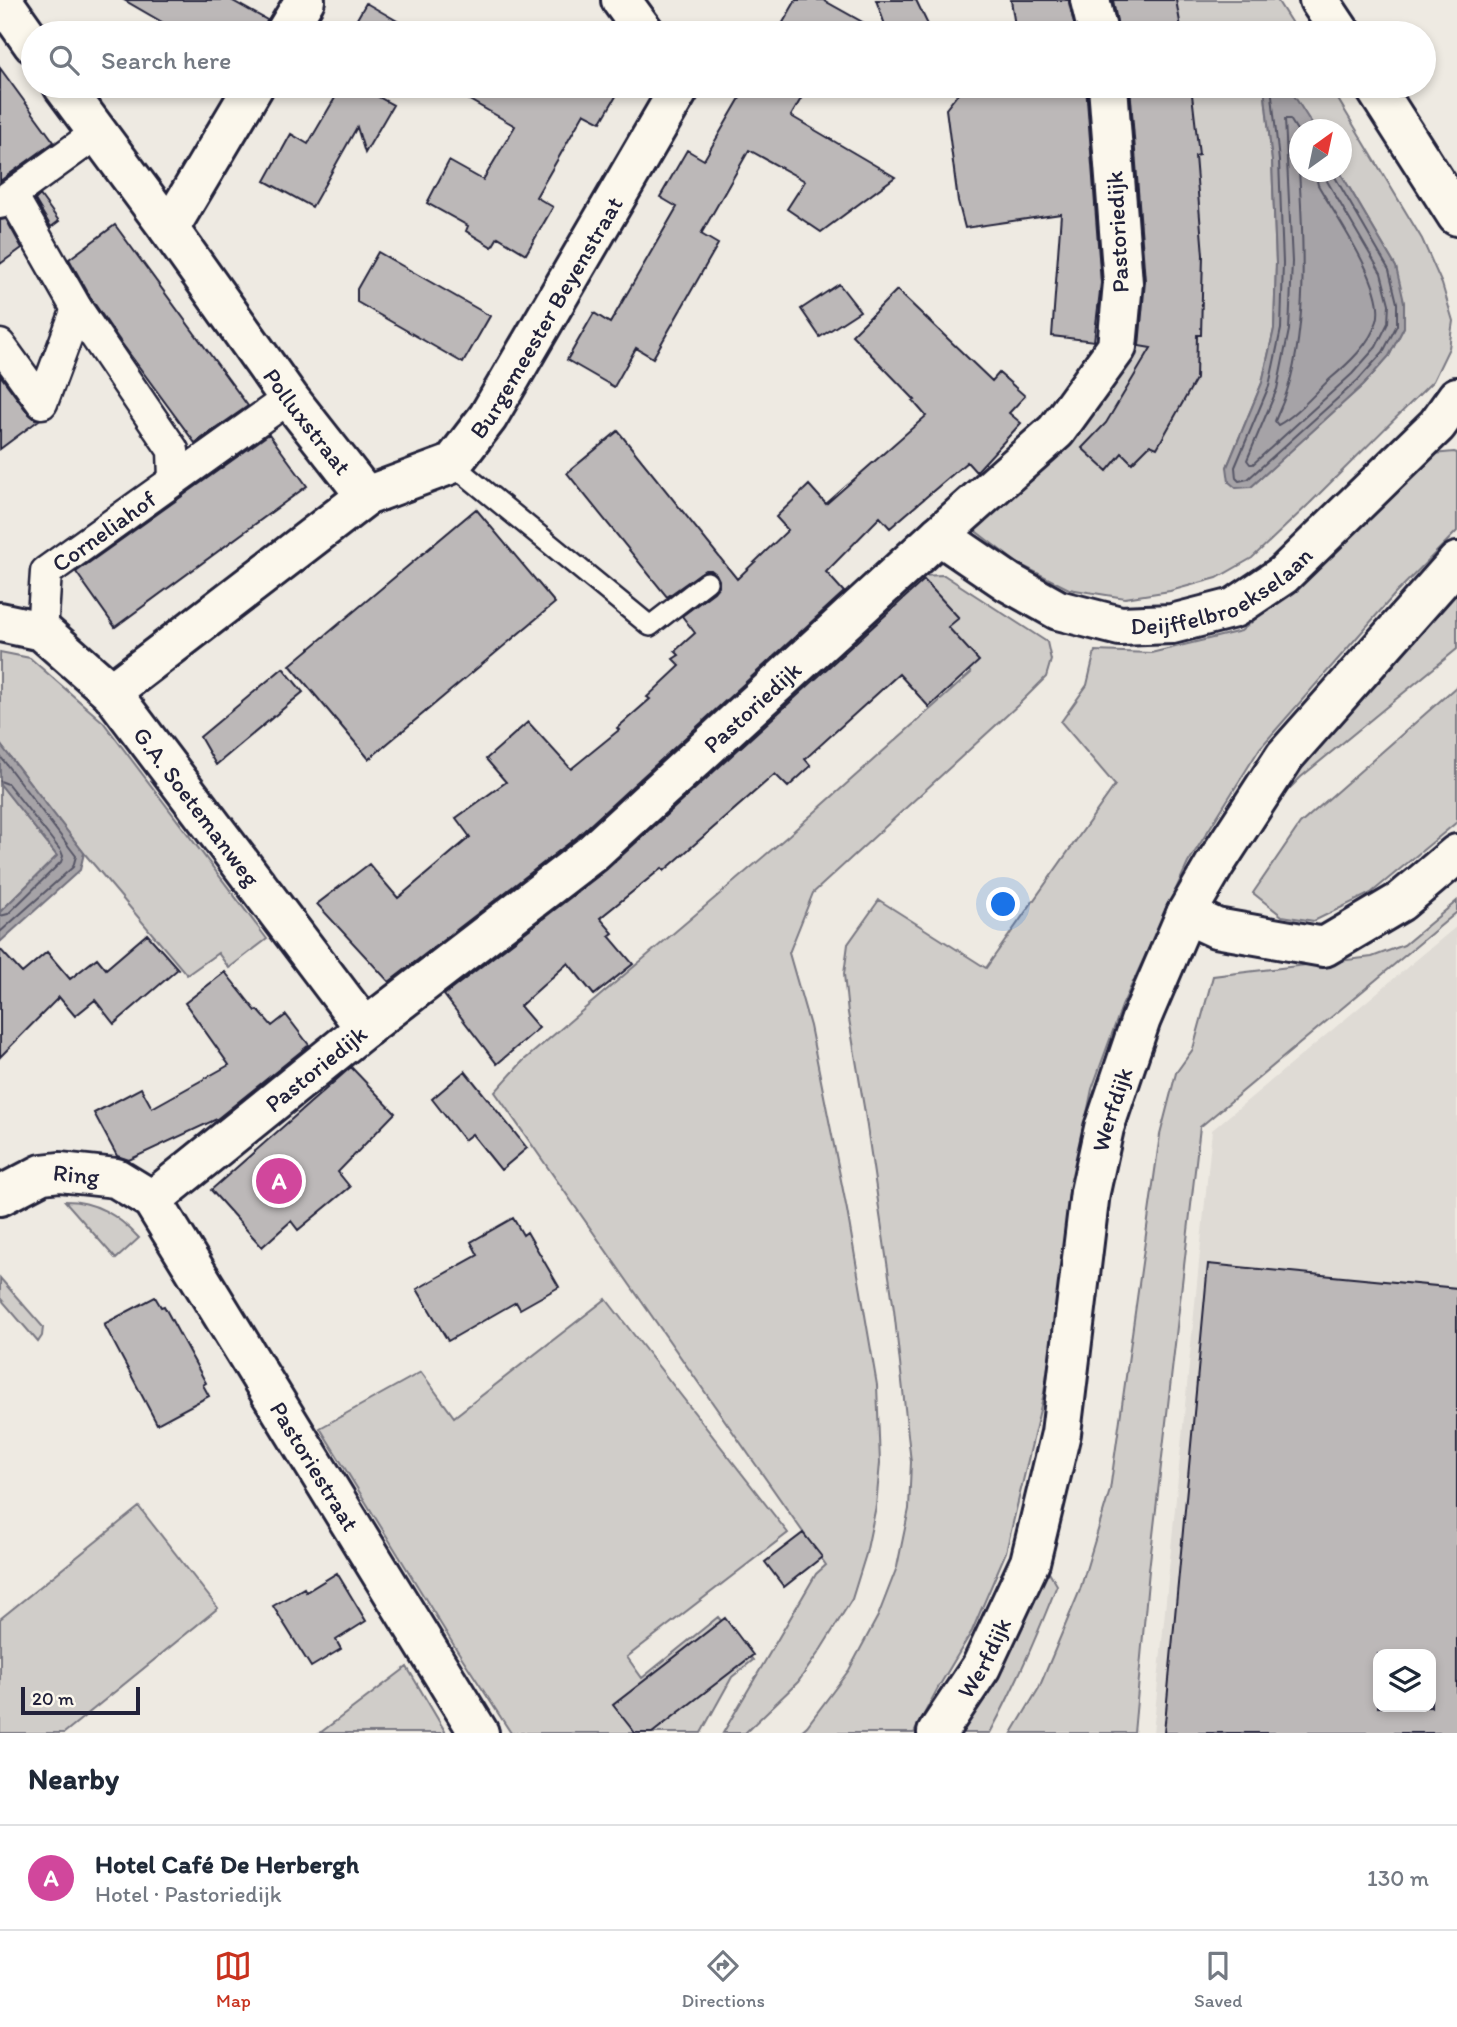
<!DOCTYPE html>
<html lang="en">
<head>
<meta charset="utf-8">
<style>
  :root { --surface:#fff; --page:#f2f2f3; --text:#1f2937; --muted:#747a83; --line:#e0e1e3; --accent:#c8321e }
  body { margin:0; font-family:Itim,sans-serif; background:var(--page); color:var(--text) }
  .controls { position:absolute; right:21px; bottom:21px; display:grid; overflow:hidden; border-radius:14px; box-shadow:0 4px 10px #0003 }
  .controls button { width:63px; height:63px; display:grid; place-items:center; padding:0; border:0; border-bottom:2px solid var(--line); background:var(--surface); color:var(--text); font:35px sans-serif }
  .compass { position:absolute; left:1289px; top:119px; width:63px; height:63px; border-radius:50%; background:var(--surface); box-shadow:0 4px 10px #0003; rotate:33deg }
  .scale { position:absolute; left:21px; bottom:18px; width:119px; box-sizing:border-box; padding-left:7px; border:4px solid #22223b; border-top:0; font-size:19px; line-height:24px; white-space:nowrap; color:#22223b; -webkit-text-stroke:5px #fbf7ec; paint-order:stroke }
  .you { position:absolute; left:1004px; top:905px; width:24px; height:24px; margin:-18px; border:5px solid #fff; border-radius:50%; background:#1a73e8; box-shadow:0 0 0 10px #1a73e833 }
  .badge { display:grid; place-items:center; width:46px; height:46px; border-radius:50%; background:var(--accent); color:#fff; font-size:23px; font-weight:700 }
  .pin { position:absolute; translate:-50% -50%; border:4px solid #fff; box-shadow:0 2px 7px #0006 }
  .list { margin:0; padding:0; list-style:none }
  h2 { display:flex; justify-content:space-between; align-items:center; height:91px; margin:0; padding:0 28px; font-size:30px }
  h2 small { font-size:23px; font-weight:400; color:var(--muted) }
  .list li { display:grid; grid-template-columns:46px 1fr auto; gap:21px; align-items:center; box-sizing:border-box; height:105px; padding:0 28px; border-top:2px solid var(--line) }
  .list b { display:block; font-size:26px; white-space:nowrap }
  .list p { margin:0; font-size:23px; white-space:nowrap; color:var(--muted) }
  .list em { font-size:23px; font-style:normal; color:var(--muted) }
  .icon { flex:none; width:38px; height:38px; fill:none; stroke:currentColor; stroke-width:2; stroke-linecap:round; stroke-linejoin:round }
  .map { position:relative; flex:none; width:1457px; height:1733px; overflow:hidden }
  .search { position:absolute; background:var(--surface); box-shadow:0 4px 10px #0003; left:21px; right:21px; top:21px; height:77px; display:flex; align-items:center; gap:18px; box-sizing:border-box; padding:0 24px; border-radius:38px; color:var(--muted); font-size:26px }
  .sheet { height:196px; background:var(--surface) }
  nav { display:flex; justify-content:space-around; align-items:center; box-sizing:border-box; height:98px; border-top:2px solid var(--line); background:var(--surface); font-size:19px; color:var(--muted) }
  nav a { display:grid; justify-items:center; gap:4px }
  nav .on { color:var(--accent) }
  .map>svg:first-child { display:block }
  .built { fill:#dfdbd5; fill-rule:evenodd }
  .green { fill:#d0cdc9; stroke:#797882; stroke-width:2 }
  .water { fill:#a6a3a7; stroke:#716f7c; stroke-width:2 }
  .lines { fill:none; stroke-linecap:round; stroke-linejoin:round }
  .shore { stroke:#575666; stroke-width:2 }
  .building { fill:#bcb8b8; stroke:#22223b; stroke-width:2; fill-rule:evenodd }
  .service-casing { stroke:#22223b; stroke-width:24 }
  .pedestrian-casing { stroke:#22223b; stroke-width:35 }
  .minor-casing { stroke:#22223b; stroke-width:44 }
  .tertiary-casing { stroke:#22223b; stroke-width:44 }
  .service { stroke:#fbf7ec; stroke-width:19 }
  .pedestrian { stroke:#fbf7ec; stroke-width:30 }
  .minor { stroke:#fbf7ec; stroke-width:38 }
  .tertiary { stroke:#fbf7ec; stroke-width:38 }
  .labels { text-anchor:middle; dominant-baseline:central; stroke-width:5; stroke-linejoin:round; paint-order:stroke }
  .street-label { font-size:24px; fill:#22223b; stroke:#fbf7ec }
</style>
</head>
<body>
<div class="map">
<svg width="1457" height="1733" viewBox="0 0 1457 1733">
  <rect width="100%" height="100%" fill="#eeeae2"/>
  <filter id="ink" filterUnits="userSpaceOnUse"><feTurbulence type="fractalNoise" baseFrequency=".0143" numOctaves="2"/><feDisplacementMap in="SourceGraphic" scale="14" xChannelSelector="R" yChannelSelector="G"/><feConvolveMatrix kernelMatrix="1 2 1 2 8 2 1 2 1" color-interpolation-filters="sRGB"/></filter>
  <g filter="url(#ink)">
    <path class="built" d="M1457 926V1733H1153L1212 1130ZM1378 1654H1431V1707H1378Z"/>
    <path class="green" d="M1103 0H1277L1298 33H1110Z
      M1116 86H1264L1272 161 1276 263 1274 329 1262 383 1227 467 1251 487 1363 385 1389 356 1404 327 1396 267 1340 172 1342 130 1315 129 1287 86H1330L1422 239 1442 284 1453 321 1449 348 1433 381 1309 504 1252 558 1217 578 1170 591 1125 598 1069 589 1017 563 973 529 1127 361 1140 330 1135 252Z
      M1454 452 1457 453V531L1395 594 1260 748 1188 863 1122 1006 1092 1089 1072 1186 1064 1263 1044 1393 1006 1552 972 1631 938 1688 914 1733H799L807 1726 849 1670 878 1616 897 1567 909 1509 911 1462 894 1310 865 1113 848 1013 844 974 848 944 879 900 986 968 1115 785 1061 722 1087 685 1095 651 1151 653 1241 631 1271 606 1433 454Z
      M944 575 1047 642 1051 660 1046 677 1018 705 813 893 789 953 810 1026 847 1210 877 1385 880 1463 876 1506 866 1554 852 1599 821 1649 798 1682 745 1733H723L816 1574 826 1565 495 1092 523 1061 789 835 971 673 931 631 951 612 918 576Z
      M1457 587V649L1301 777 1282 796 1312 753Z
      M0 652 30 658 103 722 267 939 229 968 218 953 187 975 84 853 0 744Z
      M1457 686V822L1371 893 1314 921 1282 916 1253 893 1300 824Z
      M0 784 57 856 0 912Z
      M1457 901V912L1200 1127 1149 1570 1134 1733H1012L1039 1688 1080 1590 1110 1490 1160 1135 1176 1073 1193 1049 1213 976 1372 957 1404 945Z
      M65 1201C95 1201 118 1215 139 1238L116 1259Z
      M0 1278 43 1327 42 1336 38 1342 0 1298Z
      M606 1299 788 1533 627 1657 642 1678 718 1617 753 1660 732 1677 701 1733H511L455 1647 320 1428 421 1372 454 1417Z
      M139 1507 218 1608 64 1733H0V1619Z
      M1045 1565 1057 1585C1037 1636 1016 1685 990 1733H956Z
      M407 1667 446 1733H320Z"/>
    <path class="water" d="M1264 86H1288L1315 129 1300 130V172H1340L1396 267 1404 302V327L1389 356 1363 385 1251 487 1236 488 1229 482 1227 467 1262 383 1274 329 1276 263 1272 161Z
      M0 744 84 853 80 870 0 942V912L57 856 0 784Z"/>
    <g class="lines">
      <path class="shore" d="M1271 86 1279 161 1283 263 1281 329 1269 386 1235 467 1236 478 1239 481 1248 479 1358 380 1383 352 1397 325V303L1389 270 1335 177 1334 172
        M1300 135 1290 119H1285L1292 262 1289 330 1277 389 1247 460 1250 464H1253L1352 374 1376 347 1388 323 1389 304 1381 273 1327 181 1326 172
        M1300 152 1298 156C1303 227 1309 323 1287 391 1284 401 1279 411 1275 421L1278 425C1296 416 1315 393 1330 379 1348 364 1370 344 1377 321 1387 288 1335 215 1318 185L1315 172
        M0 756 76 856 73 867 0 932
        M0 781 8 784 61 851 63 856 61 862 8 914 0 916"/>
    </g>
    <path class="building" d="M124 0H231L267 20 263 33H181Z
      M796 0H823L882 33H777Z
      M876 0H916L932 33H888Z
      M1011 0H1069L1076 33H1016Z
      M1113 0H1176L1182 33H1119Z
      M366 3 413 30 411 33H349Z
      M0 68 54 142 0 181Z
      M342 86H381L375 95 393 105 365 153 357 127 312 207 265 181 291 134 308 144Z
      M445 86H622L601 122 584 113 559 157 536 197 553 207 526 254 498 237 492 247 466 231 468 226 427 203 449 161 483 180 515 126Z
      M747 86H798L806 90 791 116 895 177 821 232 787 209 805 181 749 150 701 234 718 244 653 358 636 348 614 387 567 360 594 313 610 323 677 207 660 197 687 150 704 160Z
      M964 86H1086L1101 283 1094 341 1052 336 1061 214 965 228 958 201 946 109Z
      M1130 86H1191L1199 155 1195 156 1203 255 1201 335H1197L1196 379 1157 448 1150 445 1132 463 1122 453 1107 471 1082 448 1106 423 1151 348 1139 346 1145 281Z
      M40 195 59 221 51 227 35 200Z
      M6 219 22 248 0 264V220Z
      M115 225 248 406 195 443 120 341 92 300 69 259Z
      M378 252 490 316 463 363 357 302V289Z
      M839 284 860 311 820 337 801 309Z
      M897 290 992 381 999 373 1025 396 1009 413 1021 423 976 472 967 462 890 528 880 517 826 572 844 592 577 837 389 982 317 904 369 864 398 898 470 837 456 818 506 782 486 759 528 722 571 769 619 730 617 728 650 699 647 697 680 666 673 659 679 655 675 651 695 633 682 616 714 592 719 586V580L716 574 711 570H705L667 597 567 473 618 431 737 579 788 530 776 517 809 485 826 504 926 416 913 401 915 400 852 335Z
      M0 375 28 413 35 419 39 420 0 449Z
      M269 434 307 486 115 627 76 572Z
      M476 509 555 603 369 759 290 665Z
      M924 580 959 618 948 627 979 661 929 707 899 674 805 759 811 766 788 787 775 774 664 871 662 868 600 918 613 933 609 936 633 964 594 995 568 963 520 1006 539 1028 497 1064 444 995 606 870Z
      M283 668 303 692 216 765 200 737Z
      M147 934 178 969 114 1024 95 1000 75 1016 59 997 0 1057V949L22 973 47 952 70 979 97 958 106 969Z
      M225 972 256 1011 258 1010 272 1026 286 1015 309 1045 217 1119 129 1160 117 1156 94 1113 141 1088 152 1108 229 1065 185 1003Z
      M351 1067 395 1113 338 1172 350 1187 298 1230 291 1221 262 1247 211 1190Z
      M465 1071 527 1148 501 1170 472 1134 464 1140 432 1099Z
      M513 1218 523 1235 527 1232 559 1287 520 1309 516 1302 448 1341 417 1289 478 1255 471 1242Z
      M1208 1264 1457 1288V1733H1164ZM1378 1654H1431V1707H1378Z
      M155 1297 161 1307 164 1306 206 1383 203 1385 209 1396 157 1424 104 1324Z
      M803 1533 822 1557 784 1587 765 1562Z
      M337 1573 366 1621 336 1640 341 1649 311 1667 273 1606 304 1588 306 1592Z
      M725 1618 753 1655 652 1733H635L613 1705Z"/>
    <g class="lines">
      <g class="service-casing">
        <path id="service" d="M452 464 650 626 707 582"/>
      </g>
      <g class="pedestrian-casing">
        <g id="pedestrian">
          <path d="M12 195 77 309 173 450 174 480"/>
          <path d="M0 203 97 133"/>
          <path d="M0 345 42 403 77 309"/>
          <path id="s1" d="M42 631 46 572 289 398"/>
        </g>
      </g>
      <g class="minor-casing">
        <g id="minor">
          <path d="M2 0 33 44"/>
          <path d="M621 0 645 33"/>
          <path d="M1090 0 1098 33"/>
          <path d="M1319 0 1341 33"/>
          <path d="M285 33 305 0"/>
          <path id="s2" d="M63 86 169 229 289 398 366 496"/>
          <path d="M1374 86 1457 216"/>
          <path d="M169 229 254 86"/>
          <path id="s3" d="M939 535 1008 582 1058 610 1120 626 1172 624 1234 608 1283 575 1437 425 1457 397"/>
          <path id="s4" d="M0 622 42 631 111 692 365 1028"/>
          <path id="s5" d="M111 692 366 496 452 464 488 417 681 86"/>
          <path d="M1186 914 1216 928 1324 947 1400 902 1457 854"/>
          <path id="s6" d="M152 1200 365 1028 591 854 939 535 1056 431 1117 347 1123 283 1108 86"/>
          <path id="s7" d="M937 1733 981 1667 1030 1562 1061 1433 1090 1192 1104 1128 1141 1019 1186 914 1215 864 1285 756 1457 562"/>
        </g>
      </g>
      <g class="tertiary-casing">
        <g id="tertiary">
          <path id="s8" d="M0 1196 42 1174 60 1172 116 1178 152 1200 479 1733"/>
        </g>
      </g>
      <use href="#service" class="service"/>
      <use href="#pedestrian" class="pedestrian"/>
      <use href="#minor" class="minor"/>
      <use href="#tertiary" class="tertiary"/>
    </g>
  </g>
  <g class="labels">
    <g class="street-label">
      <text transform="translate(1117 232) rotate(-93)">Pastoriedijk</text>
      <text stroke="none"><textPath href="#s5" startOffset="588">Burgemeester Beyenstraat</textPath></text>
      <text stroke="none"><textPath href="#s2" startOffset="415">Polluxstraat</textPath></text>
      <text stroke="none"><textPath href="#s1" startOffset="130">Corneliahof</textPath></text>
      <text stroke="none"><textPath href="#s3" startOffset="315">Deijffelbroekselaan</textPath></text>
      <text stroke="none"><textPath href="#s6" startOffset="777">Pastoriedijk</textPath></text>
      <text stroke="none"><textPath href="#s4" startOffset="278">G.A. Soetemanweg</textPath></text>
      <text stroke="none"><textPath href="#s6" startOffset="210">Pastoriedijk</textPath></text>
      <text stroke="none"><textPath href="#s7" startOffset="656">Werfdijk</textPath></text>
      <text stroke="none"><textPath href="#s8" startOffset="82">Ring</textPath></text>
      <text stroke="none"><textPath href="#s8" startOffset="476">Pastoriestraat</textPath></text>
      <text stroke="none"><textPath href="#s7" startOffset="89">Werfdijk</textPath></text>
    </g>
  </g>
</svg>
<div class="controls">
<button><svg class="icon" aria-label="layers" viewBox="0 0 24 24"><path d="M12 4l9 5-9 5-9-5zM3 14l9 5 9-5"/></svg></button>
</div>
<svg class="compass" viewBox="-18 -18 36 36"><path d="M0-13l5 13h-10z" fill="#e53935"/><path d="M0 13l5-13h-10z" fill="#747a83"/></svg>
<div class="scale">20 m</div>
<div class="you"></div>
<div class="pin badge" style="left:279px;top:1181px;background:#d1479c">A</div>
<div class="search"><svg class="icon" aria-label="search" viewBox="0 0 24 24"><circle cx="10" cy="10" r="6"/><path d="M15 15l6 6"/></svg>Search here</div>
</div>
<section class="sheet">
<h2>Nearby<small></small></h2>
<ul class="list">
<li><span class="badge" style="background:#d1479c">A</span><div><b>Hotel Café De Herbergh</b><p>Hotel · Pastoriedijk</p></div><em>130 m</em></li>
</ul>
</section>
<nav>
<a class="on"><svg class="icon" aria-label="map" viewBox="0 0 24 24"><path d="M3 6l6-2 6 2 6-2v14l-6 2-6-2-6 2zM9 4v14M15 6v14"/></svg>Map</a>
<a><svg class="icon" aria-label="directions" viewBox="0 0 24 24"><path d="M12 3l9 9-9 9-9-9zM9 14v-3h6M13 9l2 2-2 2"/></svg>Directions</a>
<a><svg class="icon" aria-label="saved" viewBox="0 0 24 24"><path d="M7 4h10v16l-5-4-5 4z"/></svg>Saved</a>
</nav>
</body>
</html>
